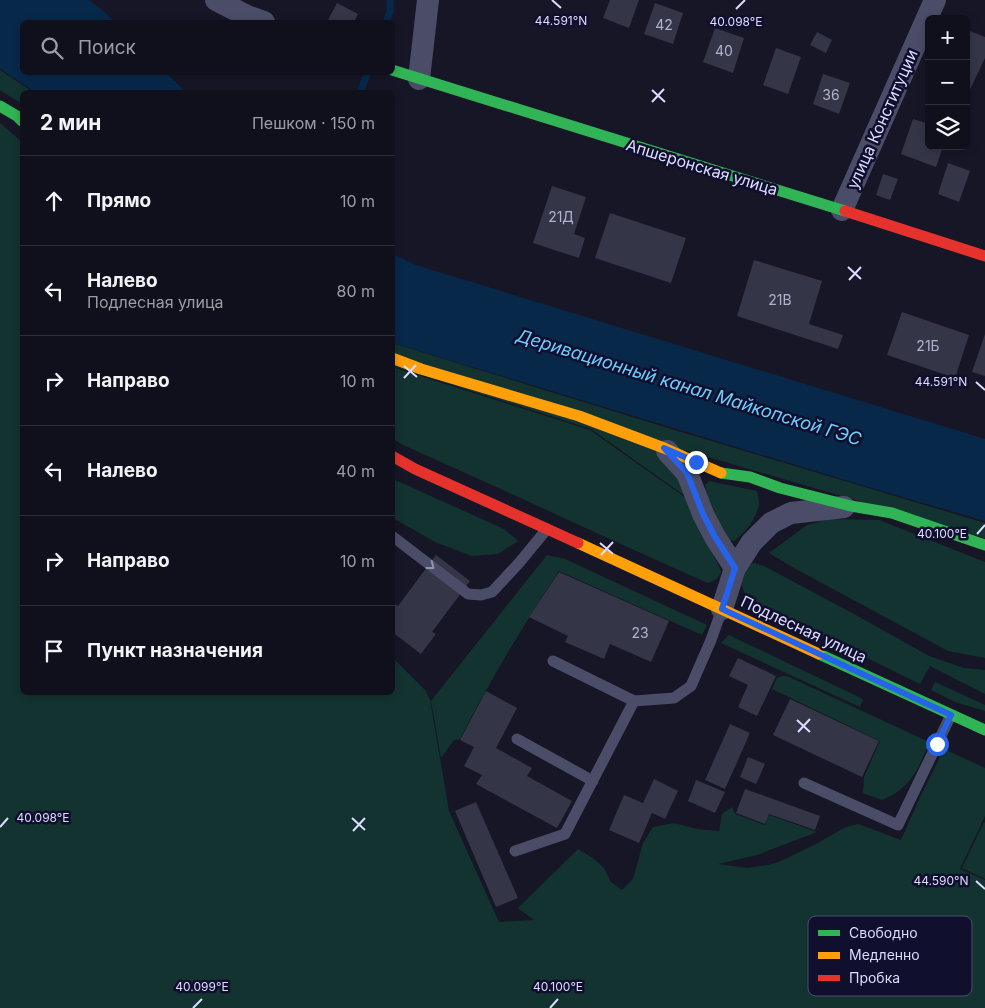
<!DOCTYPE html>
<html lang="ru">
<head>
<meta charset="utf-8">
<style>
  :root { --surface:#10101c; --page:#1e1e29; --text:#f1f3f6; --muted:#9c9da3; --line:#30303b }
  body { margin:0; font-family:Inter,sans-serif; background:var(--page); color:var(--text) }
  .controls { position:absolute; right:15px; top:15px; display:grid; overflow:hidden; border-radius:8px; box-shadow:0 2px 8px #0003 }
  .controls button { width:45px; height:45px; display:grid; place-items:center; padding:0; border:0; border-bottom:1px solid var(--line); background:var(--surface); color:var(--text); font:25px sans-serif }
  .stop { position:absolute; width:15px; height:15px; margin:-11px; border:4px solid #2563eb; border-radius:50%; background:#fff }
  .stop.end { background:#2563eb; border-color:#fff; box-shadow:0 1px 5px #0008 }
  .list { margin:0; padding:0; list-style:none }
  h2 { display:flex; justify-content:space-between; align-items:center; height:65px; margin:0; padding:0 20px; font-size:21px }
  h2 small { font-size:16px; font-weight:400; color:var(--muted) }
  .list li { display:grid; grid-template-columns:32px 1fr auto; gap:15px; align-items:center; box-sizing:border-box; height:90px; padding:0 20px; border-top:1px solid var(--line) }
  .list b { display:block; font-size:19px; white-space:nowrap }
  .list p { margin:0; font-size:16px; white-space:nowrap; color:var(--muted) }
  .list em { font-size:16px; font-style:normal; color:var(--muted) }
  .icon { flex:none; width:28px; height:28px; fill:none; stroke:currentColor; stroke-width:2; stroke-linecap:round; stroke-linejoin:round }
  .map { position:relative; flex:none; width:985px; height:1008px; overflow:hidden }
  .search { position:absolute; background:var(--surface); box-shadow:0 2px 8px #0003; left:20px; top:20px; width:375px; height:55px; display:flex; align-items:center; gap:12px; box-sizing:border-box; padding:0 18px; border-radius:8px; color:var(--muted); font-size:19px }
  .panel { position:absolute; background:var(--surface); box-shadow:0 2px 8px #0003; left:20px; top:90px; width:375px; height:605px; border-radius:8px }
  .map>svg:first-child { display:block }
  .green { fill:#133330 }
  .water { fill:#08284a }
  .lines { fill:none; stroke-linecap:round; stroke-linejoin:round }
  .stream { stroke:#08284a; stroke-width:7 }
  .building { fill:#343547 }
  .lane { stroke:#4b4c67; stroke-width:11 }
  .street { stroke:#4b4c67; stroke-width:22 }
  .fast { stroke:#30b455; stroke-width:11 }
  .slow { stroke:#ff9f0a; stroke-width:11 }
  .jam { stroke:#e5322d; stroke-width:11 }
  .oneway { stroke:#9394b3 }
  .route { stroke:#2563eb; stroke-width:6 }
  .ticks { fill:none; stroke:#dbdcff; stroke-width:2 }
  .labels { text-anchor:middle; dominant-baseline:central; stroke-width:5; stroke-linejoin:round; paint-order:stroke }
  .number-label { font-size:14px; fill:#b1b2d1 }
  .street-label { font-size:16px; fill:#dbdcff; stroke:#100f2d }
  .water-label { font-size:18px; font-style:italic; fill:#69ceff; stroke:#100f2d }
  .key { fill:#100f2d; stroke:#4d4c6c; stroke-width:1 }
  .key-label { font-size:14px; fill:#dbdcff }
  .ticks-label { font-size:12px; text-anchor:middle; fill:#dbdcff; stroke:#100f2d; stroke-width:5; stroke-linejoin:round; paint-order:stroke }
</style>
</head>
<body>
<div class="map">
<svg width="985" height="1008" viewBox="0 0 985 1008">
  <rect width="100%" height="100%" fill="#161626"/>
  <path class="green" d="M0 70 33 92H22V104L0 90Z
    M0 123 22 142V692H392L393 658 426 691 430 700 449 811 499 922 534 920 518 908 578 849 593 858 604 868 611 882 622 890 633 879 643 843 653 827 674 823 697 829 719 831 722 814 732 807 735 814 765 825 769 815 817 832 757 855 718 864 747 868 768 865 781 861 816 844 846 827 858 824 901 840 920 797 944 749 985 768V816L960 869 985 880V1008H0Z
    M392 343 681 432 985 523V538L684 450 692 501 591 429 393 366Z
    M392 367 590 430 693 503 710 548 721 571C719 578 715 581 708 583 605 538 505 490 403 445L393 439Z
    M393 479 504 529 518 541 498 554 472 556 435 542 393 518Z
    M709 481 757 491C758 495 759 500 759 504 757 519 745 532 734 541L723 538 707 505 705 485Z
    M830 519 879 520 985 562V658L948 651 794 568 769 553 807 525Z
    M547 555 565 559 707 625 702 635 559 571C523 625 490 681 460 739L454 740 441 758 431 701Z
    M753 563 764 566 854 614 929 656 964 668 985 670V694L930 666 920 684 750 601C739 585 740 583 747 566Z
    M729 635 863 699 860 707 721 643Z
    M782 676H787L929 742C918 770 911 788 882 800L863 793 864 777 880 741 772 689 777 678Z
    M935 682 985 705V711L955 702 931 690Z
    M984 822 985 823V879L962 868Z"/>
  <path class="water" d="M0 0H89L101 9 115 22H22V72L166 73 186 92H35L0 69Z
    M393 254 416 265 985 439V521L868 487 393 343Z"/>
  <g class="lines">
    <path class="stream" d="M386 22 390 12V0
      M360 92 368 72"/>
  </g>
  <path class="building" d="M610 0H639L629 28 603 18Z
    M337 3 358 14 354 22H327Z
    M655 3 683 13 673 44 644 34Z
    M715 28 744 38 733 73 703 62Z
    M970 31 985 37V58L966 98V40Z
    M817 32 832 40 826 53 810 45Z
    M776 48 801 57 788 94 763 85Z
    M823 74 850 83 839 114 813 104Z
    M913 119 929 124V146H943L936 167 901 154Z
    M948 163 970 171 959 202 938 194Z
    M883 174 898 179 890 200 876 195Z
    M552 186 586 197 574 234 585 238 579 258 533 243Z
    M610 213 686 238 671 283 595 258Z
    M754 260 822 281 809 324 843 335 838 349 737 316Z
    M902 312 969 335 955 378 887 355Z
    M985 334V376L972 372Z
    M436 555 470 581 432 632 436 634 421 654 392 632V602L398 606Z
    M559 572 669 621 651 662 610 644 604 659 565 642 568 636 529 617Z
    M738 658 776 676 757 716 738 707 748 685 729 676Z
    M486 691 517 708 496 748 532 768 527 776 572 801 557 828 476 784 482 775 464 766 474 747 460 740Z
    M790 699 879 741 862 777 773 735Z
    M730 724 750 733 725 789 705 780Z
    M748 757 765 764 756 784 740 777Z
    M654 779 678 791 665 819 652 813 639 843 609 830 624 795 643 803Z
    M696 780 725 792 715 813 688 801Z
    M745 789 820 816 815 830 769 814 765 824 736 813Z
    M476 802 518 898 496 907 455 811Z"/>
  <g class="lines">
    <path class="lane" d="M392 536 468 594 481 595 492 592 519 563 547 529
      M553 661 634 701
      M517 739 593 781
      M804 783 898 825 951 715
      M515 851 565 834 634 701 674 698 691 686 711 640 722 609"/>
    <path class="street" d="M216 0 247 16 264 22
      M419 79 428 0
      M842 210 935 0
      M667 451 687 473 703 514 715 537 735 568 722 609
      M735 568 752 542 771 523 791 513 844 507"/>
    <path class="fast" d="M392 70 845 211
      M0 106 17 116 22 121
      M721 473 750 477 780 488 851 506 892 513 985 545
      M819 654 985 730"/>
    <path class="slow" d="M392 358 421 369 579 416 664 448 721 473
      M578 543 819 654"/>
    <path class="jam" d="M845 211 985 256
      M392 456 415 469 578 543"/>
  </g>
  <defs><path id="oneway-chevron" d="M-2-3.5L2.5 0L-2 3.5" fill="none" stroke-width="1.6" stroke-linecap="round" stroke-linejoin="round" transform="scale(1.25)"/></defs>
  <use class="oneway" href="#oneway-chevron" transform="translate(431 566) rotate(37)"/>
  <g class="lines">
    <path class="route" d="M696 462 664 448 687 473 703 514 715 537 735 568 722 609 951 715 937 744"/>
  </g>
  <path class="ticks" d="M552 0 561 8M736 9 745 0M652 90 665 102M652 102 664 89M848 267 861 279M849 280 861 267M404 366 417 377M404 378 416 365M976 382 985 390M977 534 985 525M600 543 613 554M601 555 613 542M797 720 810 732M798 732 810 719M352 818 365 830M0 827 8 818M353 831 365 818M976 881 985 889M193 1008 202 999M550 1008 558 999"/>
  <g class="labels">
    <g class="number-label">
      <text x="664" y="24">42</text>
      <text x="724" y="50">40</text>
      <text x="831" y="94">36</text>
      <text x="561" y="216">21Д</text>
      <text x="780" y="299">21В</text>
      <text x="928" y="345">21Б</text>
      <text x="640" y="632">23</text>
    </g>
    <g class="street-label">
      <text transform="translate(882 119) rotate(-66)">улица Конституции</text>
      <text transform="translate(702 167) rotate(17)">Апшеронская улица</text>
      <text transform="translate(804 629) rotate(25)">Подлесная улица</text>
    </g>
    <g class="water-label">
      <text transform="translate(689 387) rotate(17)">Деривационный канал Майкопской ГЭС</text>
    </g>
  </g>
  <rect x="808" y="916" width="164" height="80" rx="8" class="key"/>
  <rect x="818" y="930" width="22" height="6" fill="#30b455"/>
  <rect x="818" y="952" width="22" height="7" fill="#ff9f0a"/>
  <rect x="818" y="975" width="22" height="6" fill="#e5322d"/>
  <g class="key-label">
    <text x="849" y="938">Свободно</text>
    <text x="849" y="960">Медленно</text>
    <text x="849" y="983">Пробка</text>
  </g>
  <g class="ticks-label">
    <text x="561" y="25">44.591°N</text>
    <text x="736" y="26">40.098°E</text>
    <text x="941" y="386">44.591°N</text>
    <text x="942" y="538">40.100°E</text>
    <text x="43" y="822">40.098°E</text>
    <text x="941" y="885">44.590°N</text>
    <text x="202" y="991">40.099°E</text>
    <text x="558" y="991">40.100°E</text>
  </g>
</svg>
<div class="controls">
<button>+</button>
<button>−</button>
<button><svg class="icon" aria-label="layers" viewBox="0 0 24 24"><path d="M12 4l9 5-9 5-9-5zM3 14l9 5 9-5"/></svg></button>
</div>
<div class="stop" style="left:937px;top:744px"></div>
<div class="stop end" style="left:696px;top:462px"></div>
<div class="search"><svg class="icon" aria-label="search" viewBox="0 0 24 24"><circle cx="10" cy="10" r="6"/><path d="M15 15l6 6"/></svg>Поиск</div>
<section class="panel">
<h2>2 мин<small>Пешком · 150 m</small></h2>
<ul class="list">
<li><svg class="icon" aria-label="ahead" viewBox="0 0 24 24"><path d="M12 20V5M6 11l6-6 6 6"/></svg><div><b>Прямо</b></div><em>10 m</em></li>
<li><svg class="icon" aria-label="left" viewBox="0 0 24 24"><path d="M17 20v-9H6M10 6l-5 5 5 5"/></svg><div><b>Налево</b><p>Подлесная улица</p></div><em>80 m</em></li>
<li><svg class="icon" aria-label="right" viewBox="0 0 24 24"><path d="M7 20v-9h11M14 6l5 5-5 5"/></svg><div><b>Направо</b></div><em>10 m</em></li>
<li><svg class="icon" aria-label="left" viewBox="0 0 24 24"><path d="M17 20v-9H6M10 6l-5 5 5 5"/></svg><div><b>Налево</b></div><em>40 m</em></li>
<li><svg class="icon" aria-label="right" viewBox="0 0 24 24"><path d="M7 20v-9h11M14 6l5 5-5 5"/></svg><div><b>Направо</b></div><em>10 m</em></li>
<li><svg class="icon" aria-label="arrive" viewBox="0 0 24 24"><path d="M6 21V4h12l-3 4 3 4H6"/></svg><div><b>Пункт назначения</b></div></li>
</ul>
</section>
</div>
</body>
</html>
